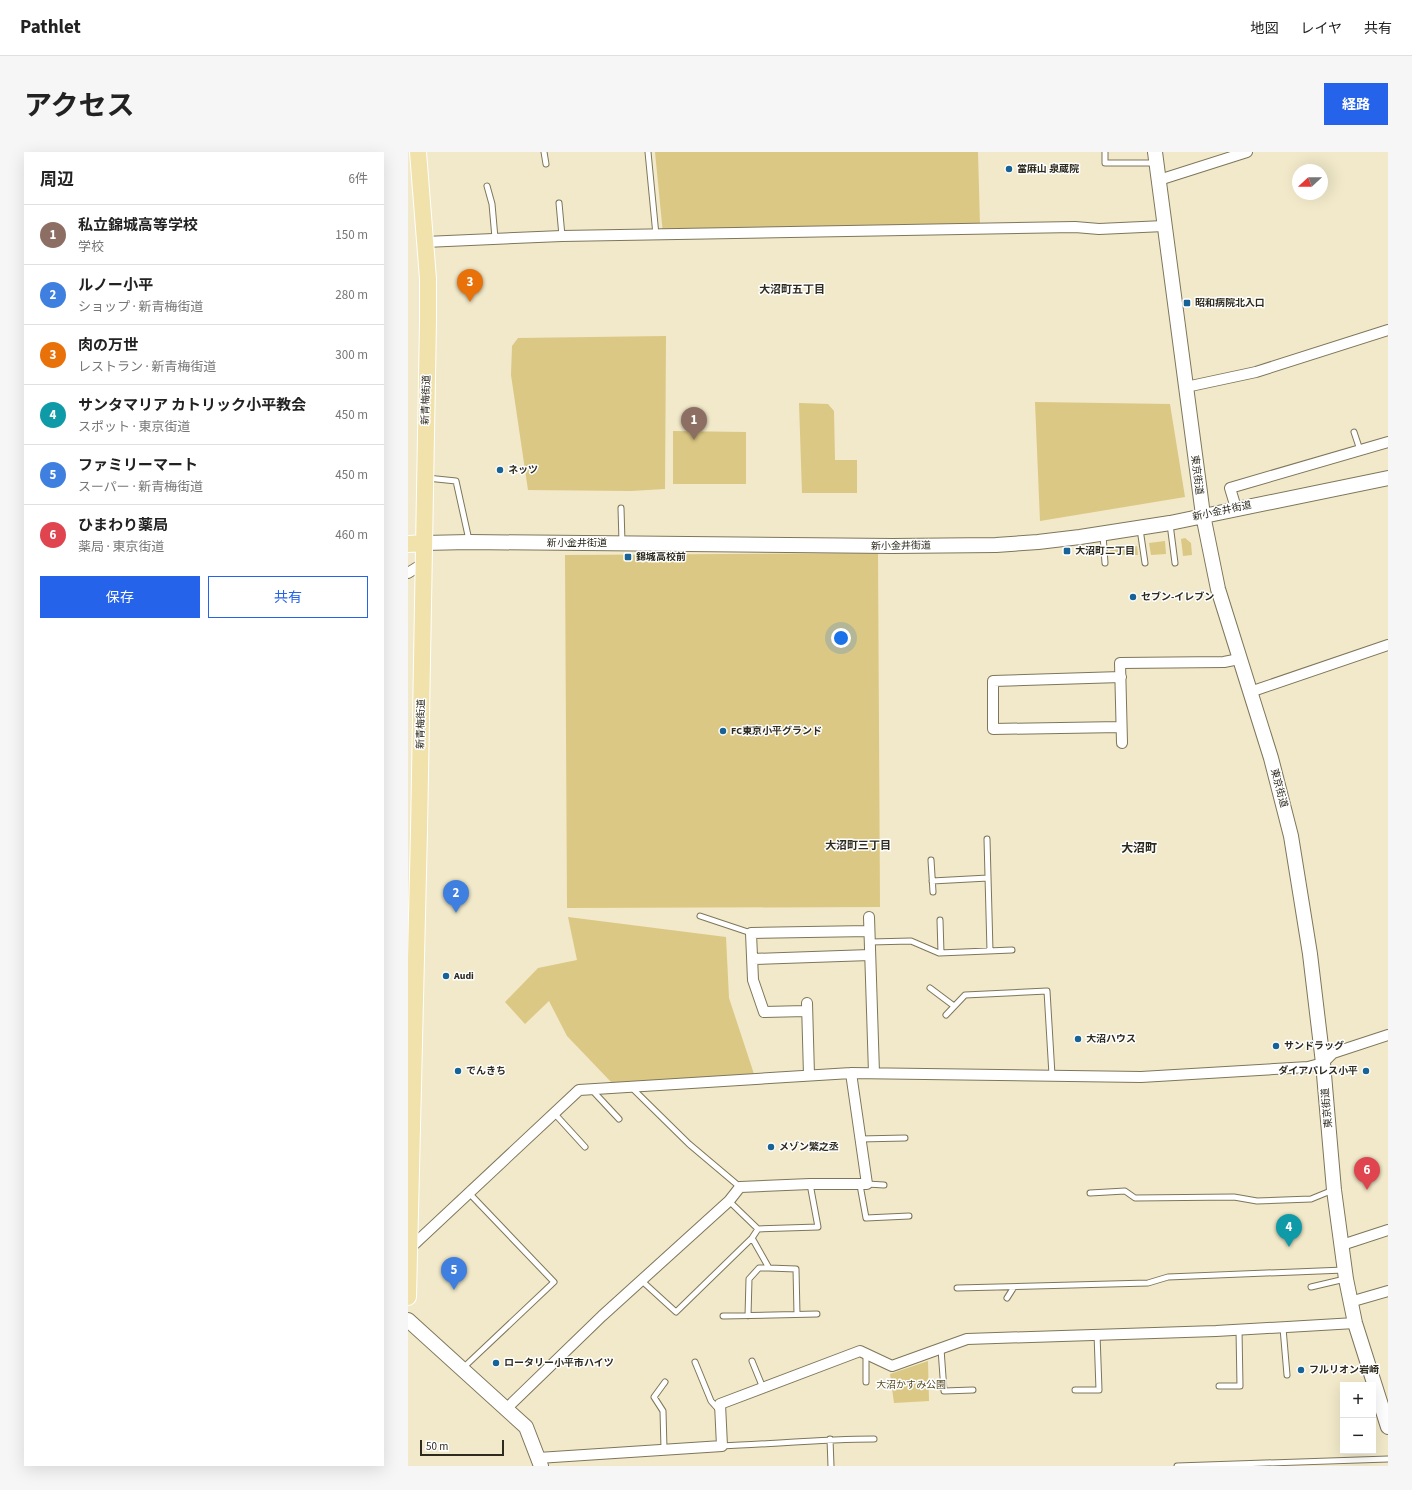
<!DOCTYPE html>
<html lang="ja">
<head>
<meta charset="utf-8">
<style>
  :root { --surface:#fff; --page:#f6f6f6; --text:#222; --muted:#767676; --line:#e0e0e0; --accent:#2563eb }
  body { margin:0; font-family:"Source Sans 3","Noto Sans JP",sans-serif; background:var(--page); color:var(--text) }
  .controls { position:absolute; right:12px; bottom:12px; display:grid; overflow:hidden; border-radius:0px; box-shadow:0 4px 16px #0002 }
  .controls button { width:36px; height:36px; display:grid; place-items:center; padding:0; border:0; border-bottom:1px solid var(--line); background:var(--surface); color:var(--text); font:20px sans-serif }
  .compass { position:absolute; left:884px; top:12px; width:36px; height:36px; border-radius:50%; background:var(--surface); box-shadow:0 4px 16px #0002; rotate:249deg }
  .scale { position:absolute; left:12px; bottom:10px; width:84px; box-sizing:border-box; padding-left:4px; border:2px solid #2d2a1e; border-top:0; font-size:11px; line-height:14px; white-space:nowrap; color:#2d2a1e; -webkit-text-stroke:3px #fff; paint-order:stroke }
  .you { position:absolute; left:433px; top:486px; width:14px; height:14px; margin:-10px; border:3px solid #fff; border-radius:50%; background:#1a73e8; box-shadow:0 0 0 6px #1a73e833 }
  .badge { display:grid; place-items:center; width:26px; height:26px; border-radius:50%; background:var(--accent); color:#fff; font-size:13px; font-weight:700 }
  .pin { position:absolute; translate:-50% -33px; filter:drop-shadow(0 1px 2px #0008) }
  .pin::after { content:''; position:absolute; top:21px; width:14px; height:12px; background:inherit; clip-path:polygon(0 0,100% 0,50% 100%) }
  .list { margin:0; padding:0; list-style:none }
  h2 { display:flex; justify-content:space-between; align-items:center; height:52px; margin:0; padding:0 16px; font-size:17px }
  h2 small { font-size:13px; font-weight:400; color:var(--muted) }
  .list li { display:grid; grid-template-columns:26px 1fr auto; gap:12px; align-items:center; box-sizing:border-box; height:60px; padding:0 16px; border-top:1px solid var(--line) }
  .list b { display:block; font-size:15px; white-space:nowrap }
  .list p { margin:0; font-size:13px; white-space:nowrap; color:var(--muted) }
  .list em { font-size:13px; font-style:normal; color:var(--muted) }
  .actions { display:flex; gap:8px; padding:12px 16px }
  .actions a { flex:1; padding:9px 0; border:1px solid var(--accent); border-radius:0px; text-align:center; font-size:14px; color:var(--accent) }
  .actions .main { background:var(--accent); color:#fff }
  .map { position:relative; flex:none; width:980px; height:1314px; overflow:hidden; border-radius:0px }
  header { display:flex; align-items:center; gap:24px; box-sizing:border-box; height:56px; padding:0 20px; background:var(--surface); border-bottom:1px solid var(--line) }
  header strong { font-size:19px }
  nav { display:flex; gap:22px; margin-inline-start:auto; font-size:14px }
  .intro { display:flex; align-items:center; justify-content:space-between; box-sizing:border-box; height:96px; padding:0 24px }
  h1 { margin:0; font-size:28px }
  .button { padding:10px 18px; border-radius:0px; background:var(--accent); color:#fff; font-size:14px; font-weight:700 }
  main { display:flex; gap:24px; padding:0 24px }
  aside { flex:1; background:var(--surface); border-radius:0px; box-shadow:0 4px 16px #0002 }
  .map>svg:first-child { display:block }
  .green { fill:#dbc884 }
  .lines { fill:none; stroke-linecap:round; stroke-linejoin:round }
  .lane-casing { stroke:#7e765a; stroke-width:7 }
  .street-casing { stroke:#7e765a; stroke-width:12 }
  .secondary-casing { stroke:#7e765a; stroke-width:16 }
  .primary-casing { stroke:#fff; stroke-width:18 }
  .lane { stroke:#fff; stroke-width:5 }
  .street { stroke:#fff; stroke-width:10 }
  .secondary { stroke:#fff; stroke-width:14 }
  .primary { stroke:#f1e2ac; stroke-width:16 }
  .poi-dot { fill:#186396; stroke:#fff; stroke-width:1.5 }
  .labels { text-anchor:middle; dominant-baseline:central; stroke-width:3; stroke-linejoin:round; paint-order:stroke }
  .poi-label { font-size:10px; font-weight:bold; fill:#2d2a1e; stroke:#fff; text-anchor:start }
  .street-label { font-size:10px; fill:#2d2a1e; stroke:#fff }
  .park-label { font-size:10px; fill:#554a20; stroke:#fff }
  .neighbourhood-label { font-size:11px; font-weight:bold; fill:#2d2a1e; stroke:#fff }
  .quarter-label { font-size:12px; font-weight:bold; fill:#2d2a1e; stroke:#fff }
</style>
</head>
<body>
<header>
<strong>Pathlet</strong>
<nav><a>地図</a><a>レイヤ</a><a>共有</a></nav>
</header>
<div class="intro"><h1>アクセス</h1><a class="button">経路</a></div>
<main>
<aside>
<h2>周辺<small>6件</small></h2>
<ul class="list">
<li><span class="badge" style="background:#8d6e63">1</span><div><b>私立錦城高等学校</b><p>学校</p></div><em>150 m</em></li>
<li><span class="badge" style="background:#3f7fe0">2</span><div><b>ルノー小平</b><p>ショップ · 新青梅街道</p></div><em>280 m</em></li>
<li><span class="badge" style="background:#e8710a">3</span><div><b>肉の万世</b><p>レストラン · 新青梅街道</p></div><em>300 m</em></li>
<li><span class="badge" style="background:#0f9aa8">4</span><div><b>サンタマリア カトリック小平教会</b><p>スポット · 東京街道</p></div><em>450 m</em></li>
<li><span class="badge" style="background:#3f7fe0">5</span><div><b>ファミリーマート</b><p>スーパー · 新青梅街道</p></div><em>450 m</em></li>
<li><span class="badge" style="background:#e0444e">6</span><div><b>ひまわり薬局</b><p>薬局 · 東京街道</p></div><em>460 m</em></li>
</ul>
<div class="actions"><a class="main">保存</a><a>共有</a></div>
</aside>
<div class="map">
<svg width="980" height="1314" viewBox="0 0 980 1314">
  <rect width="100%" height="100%" fill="#f1e9c9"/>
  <path class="green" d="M247 0H570L572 74 255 82Z
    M258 184 257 337 223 339 120 338 103 223 104 194 110 186Z
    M627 250 762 252 777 345 632 369Z
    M391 251 420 252 426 259 427 308H449V341H394Z
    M265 279 338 280V332H265Z
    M777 386 783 391 784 403 775 404 773 387Z
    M757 389 758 402 743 403 741 391Z
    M729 394 730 403H702V398Z
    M470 401 472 755 159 756 157 403Z
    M160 765 318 785 321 846 346 922 204 931 159 884 141 849 117 872 97 850 130 816 169 808Z
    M520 1209 521 1249 486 1251 482 1222Z"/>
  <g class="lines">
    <g class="lane-casing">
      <path id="lane" d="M136 0 138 12
        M240 0 248 83
        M697 0V11H748
        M79 34 84 52 87 86
        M151 51 154 84
        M946 280 952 298
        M19 326 48 329 61 388
        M213 356 214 390
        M762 372 767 411
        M732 377 737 411
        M695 383 697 411
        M579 687 582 799
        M523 708 525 740
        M524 729 580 726
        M292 764 343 781
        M532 768 533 801
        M462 790 503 789 531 801 604 798
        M522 836 546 854
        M538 863 557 843 639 839 644 923
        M223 935 281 992 332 1035
        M183 937 211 967
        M146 961 177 995
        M452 987 497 986
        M459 1032 476 1033
        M452 1033 458 1066 501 1064
        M682 1041 717 1039 727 1046 826 1045 849 1049 903 1047 925 1038
        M350 1077 410 1075 402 1032
        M344 1086 361 1116 388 1117 389 1162
        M234 1129 268 1160 344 1086 350 1077 321 1049
        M903 1135 937 1127
        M549 1136 740 1131 760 1125 936 1118
        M599 1146 606 1135
        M315 1164 409 1162
        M340 1164 341 1127 351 1116H361
        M875 1176 879 1223
        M533 1197 536 1239 565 1238
        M344 1209 355 1236
        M287 1210 303 1249 311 1258
        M55 1216 146 1130 61 1041
        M458 1230V1202
        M811 1234H832L831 1178
        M667 1238H691L689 1182
        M422 1287 423 1314
        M314 1294C365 1292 415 1287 466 1287
        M256 1297 255 1259 246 1245 257 1230
        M769 1314 980 1307"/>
    </g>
    <g class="street-casing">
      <path id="street" d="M751 28 839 0
        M17 90 154 84 667 75 691 77 756 74
        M778 235 848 220 980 178
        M828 356 822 336 980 290
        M0 421 16 411
        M842 540 980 493
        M713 575 585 577V529L713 525
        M714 591 712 511 816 510 831 507
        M461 765 466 921
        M345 807 462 803
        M399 851 401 923
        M398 859 356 860 345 828 343 781 461 779
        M934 1093 980 1078
        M1 1097 171 938 443 921 733 925 900 915 915 911 925 901 980 883
        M942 1150 980 1139
        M99 1256 194 1164 321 1049 332 1035 402 1032H459L443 921
        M130 1306 314 1294 312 1252 452 1199 484 1214 559 1187 808 1179 947 1171"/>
    </g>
    <g class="secondary-casing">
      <path id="secondary" d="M747 0 795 363 810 437 863 606 883 684 902 802 915 911 926 1038 938 1127 947 1171 980 1275
        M16 391 61 390 484 394 588 393 630 390 672 385 762 371 980 326
        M0 1168 118 1275 133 1314"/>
    </g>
    <g class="primary-casing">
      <path id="primary" d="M0 392 16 391
        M0 1145 11 679 20 169V127L10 0"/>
    </g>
    <use href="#lane" class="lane"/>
    <use href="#street" class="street"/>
    <use href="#secondary" class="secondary"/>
    <use href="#primary" class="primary"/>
  </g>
  <g class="poi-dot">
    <circle cx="601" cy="17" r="4"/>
    <rect x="775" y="147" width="8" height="8" rx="2"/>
    <circle cx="92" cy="318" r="4"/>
    <rect x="655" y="395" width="8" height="8" rx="2"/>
    <rect x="216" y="401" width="8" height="8" rx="2"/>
    <circle cx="725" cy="445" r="4"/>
    <circle cx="315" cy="579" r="4"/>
    <circle cx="38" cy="824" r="4"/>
    <circle cx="670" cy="887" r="4"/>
    <circle cx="868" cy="894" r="4"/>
    <circle cx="50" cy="919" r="4"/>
    <circle cx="958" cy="919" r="4"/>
    <circle cx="363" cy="995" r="4"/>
    <circle cx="88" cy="1211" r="4"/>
    <circle cx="893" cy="1218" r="4"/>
  </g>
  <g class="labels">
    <g class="poi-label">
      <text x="609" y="17">當麻山 泉蔵院</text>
      <text x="787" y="151">昭和病院北入口</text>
      <text x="100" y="318">ネッツ</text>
      <text x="667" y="399">大沼町二丁目</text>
      <text x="228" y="405">錦城高校前</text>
      <text x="733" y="445">セブン-イレブン</text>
      <text x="323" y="579">FC東京小平グランド</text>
      <text x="46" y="824">Audi</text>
      <text x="678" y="887">大沼ハウス</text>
      <text x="876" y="894">サンドラッグ</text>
      <text x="58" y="919">でんきち</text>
      <text x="950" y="919" text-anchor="end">ダイアパレス小平</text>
      <text x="371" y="995">メゾン繁之丞</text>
      <text x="96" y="1211">ロータリー小平市ハイツ</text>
      <text x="901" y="1218">フルリオン岩崎</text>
    </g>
    <g class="street-label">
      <text transform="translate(18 248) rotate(-88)">新青梅街道</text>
      <text transform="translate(789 323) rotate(83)">東京街道</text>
      <text transform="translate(814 359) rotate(-12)">新小金井街道</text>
      <text x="169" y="391">新小金井街道</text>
      <text transform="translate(493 394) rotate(-1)">新小金井街道</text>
      <text transform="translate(13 572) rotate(-89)">新青梅街道</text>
      <text transform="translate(871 636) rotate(75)">東京街道</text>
      <text transform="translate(919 956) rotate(-95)">東京街道</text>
    </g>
    <g class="park-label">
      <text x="503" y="1233">大沼かすみ公園</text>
    </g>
    <g class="neighbourhood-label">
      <text x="384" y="137">大沼町五丁目</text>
      <text x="450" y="693">大沼町三丁目</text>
    </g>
    <g class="quarter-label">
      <text x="731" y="696">大沼町</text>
    </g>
  </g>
</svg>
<div class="controls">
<button>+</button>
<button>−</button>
</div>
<svg class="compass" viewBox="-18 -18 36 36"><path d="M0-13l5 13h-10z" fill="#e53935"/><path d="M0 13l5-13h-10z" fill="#767676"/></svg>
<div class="scale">50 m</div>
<div class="you"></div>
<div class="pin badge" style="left:286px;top:288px;background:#8d6e63">1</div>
<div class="pin badge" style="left:48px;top:761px;background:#3f7fe0">2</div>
<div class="pin badge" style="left:62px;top:150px;background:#e8710a">3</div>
<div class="pin badge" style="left:881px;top:1095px;background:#0f9aa8">4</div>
<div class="pin badge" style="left:46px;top:1138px;background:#3f7fe0">5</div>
<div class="pin badge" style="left:959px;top:1038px;background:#e0444e">6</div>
</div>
</main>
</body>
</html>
